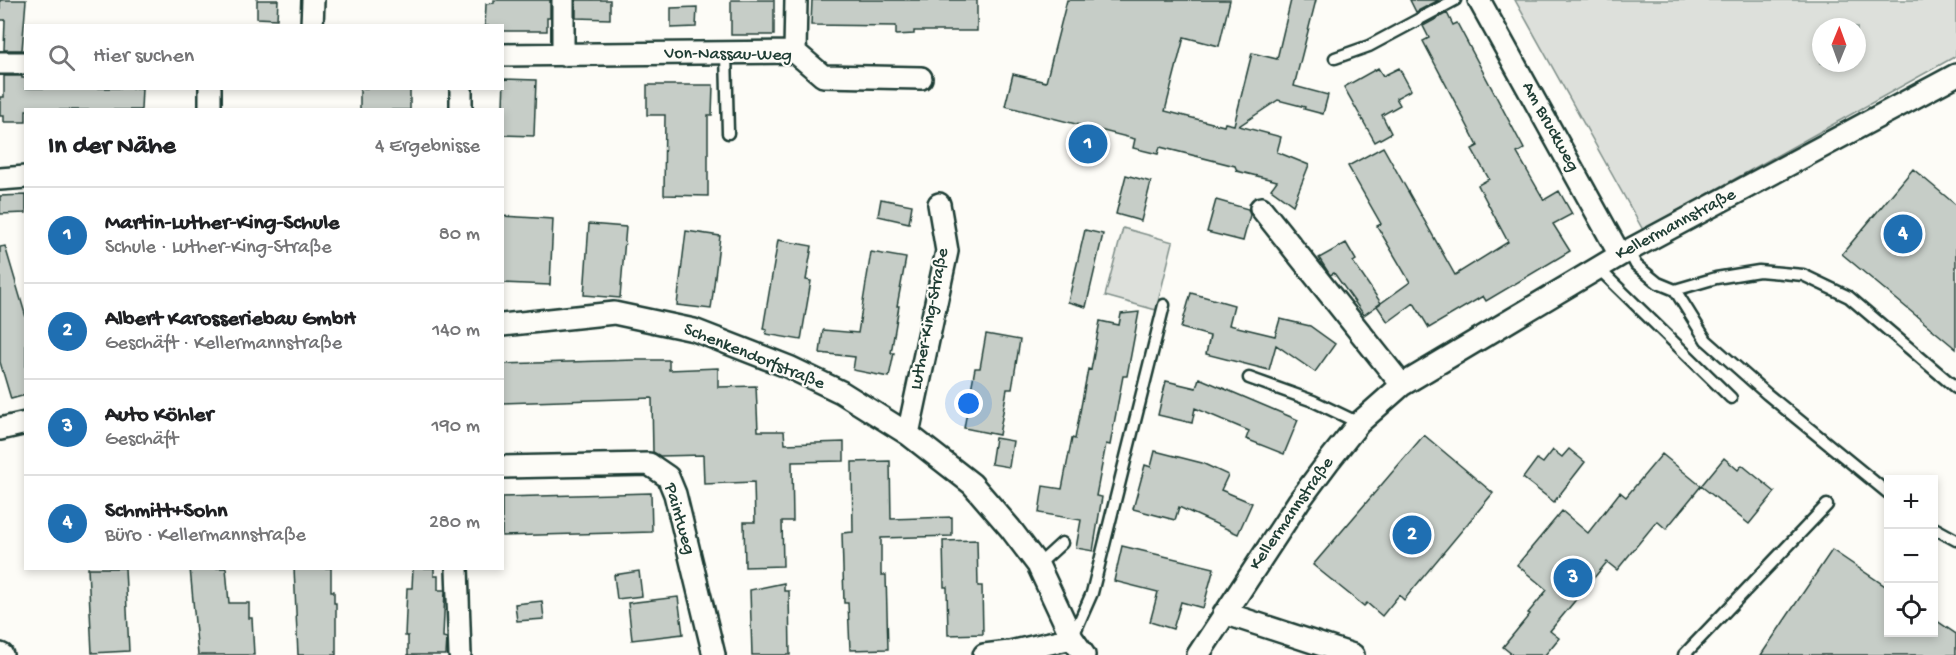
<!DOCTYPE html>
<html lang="de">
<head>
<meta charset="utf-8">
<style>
  :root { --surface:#fff; --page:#f2f2f2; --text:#202124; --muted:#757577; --line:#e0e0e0; --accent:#1f6fb2 }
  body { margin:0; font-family:"Gochi Hand",sans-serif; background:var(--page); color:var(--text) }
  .controls { position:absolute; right:18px; bottom:18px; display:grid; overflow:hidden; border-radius:0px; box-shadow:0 3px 9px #0003 }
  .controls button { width:54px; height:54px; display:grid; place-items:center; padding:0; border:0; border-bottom:2px solid var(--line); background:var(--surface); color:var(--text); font:30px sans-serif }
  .compass { position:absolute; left:1812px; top:18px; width:54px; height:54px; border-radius:50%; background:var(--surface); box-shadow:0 3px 9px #0003; rotate:1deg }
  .you { position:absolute; left:969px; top:404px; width:21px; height:21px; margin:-15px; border:4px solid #fff; border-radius:50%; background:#1a73e8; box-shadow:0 0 0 9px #1a73e833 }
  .badge { display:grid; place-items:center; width:39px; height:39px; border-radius:50%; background:var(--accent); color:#fff; font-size:20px; font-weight:700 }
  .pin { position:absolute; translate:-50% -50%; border:3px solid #fff; box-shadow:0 2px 6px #0006 }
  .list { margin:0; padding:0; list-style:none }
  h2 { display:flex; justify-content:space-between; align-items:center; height:78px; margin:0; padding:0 24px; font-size:26px }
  h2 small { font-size:20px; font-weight:400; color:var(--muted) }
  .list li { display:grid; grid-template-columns:39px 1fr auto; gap:18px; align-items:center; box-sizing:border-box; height:96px; padding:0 24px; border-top:2px solid var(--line) }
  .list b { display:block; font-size:22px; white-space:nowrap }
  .list p { margin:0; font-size:20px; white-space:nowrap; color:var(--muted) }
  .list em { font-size:20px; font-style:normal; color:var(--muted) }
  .icon { flex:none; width:33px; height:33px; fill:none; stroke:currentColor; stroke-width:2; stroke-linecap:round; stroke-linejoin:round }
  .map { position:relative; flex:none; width:1956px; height:655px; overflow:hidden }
  .search { position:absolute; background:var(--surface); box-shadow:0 3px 9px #0003; left:24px; top:24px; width:480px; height:66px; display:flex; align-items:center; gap:15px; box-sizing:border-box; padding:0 21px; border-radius:0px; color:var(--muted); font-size:22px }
  .panel { position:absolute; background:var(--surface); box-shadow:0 3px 9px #0003; left:24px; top:108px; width:480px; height:462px; border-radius:0px }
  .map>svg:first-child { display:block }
  .green { fill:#dde0db; stroke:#7e8e88; stroke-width:1.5; fill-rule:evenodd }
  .building { fill:#c6cdc7; stroke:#1f3d34; stroke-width:1.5 }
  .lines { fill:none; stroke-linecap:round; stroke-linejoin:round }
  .service-casing { stroke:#1f3d34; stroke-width:15 }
  .minor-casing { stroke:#1f3d34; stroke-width:26 }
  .service { stroke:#fdfcf7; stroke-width:10 }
  .minor { stroke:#fdfcf7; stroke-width:21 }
  .labels { text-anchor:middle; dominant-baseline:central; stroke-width:4.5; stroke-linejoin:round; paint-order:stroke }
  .street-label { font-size:18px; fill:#1f3d34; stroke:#fdfcf7 }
</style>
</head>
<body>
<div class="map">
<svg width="1956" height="655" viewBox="0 0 1956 655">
  <rect width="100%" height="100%" fill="#fdfcf7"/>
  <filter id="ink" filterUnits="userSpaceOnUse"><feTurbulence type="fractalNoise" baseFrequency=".0167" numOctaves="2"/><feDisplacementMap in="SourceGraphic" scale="12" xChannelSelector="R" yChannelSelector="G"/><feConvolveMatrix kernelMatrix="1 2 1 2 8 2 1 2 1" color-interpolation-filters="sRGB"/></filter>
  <g filter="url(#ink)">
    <path class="green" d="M1515 0H1956V56L1643 230ZM1821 27H1857V63H1821Z
      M1123 228 1173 242 1156 310 1105 296Z"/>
    <path class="building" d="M0 0H26L22 50H4L5 20H0Z
      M257 0H278L277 19 257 18Z
      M494 0H550V18H547V31H502V26H485L486 4 494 3Z
      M576 0H610V19L576 18Z
      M731 0H774V35H731Z
      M812 0H977V31H914V34L896 35V26L811 25Z
      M1067 0H1230L1219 46 1184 37 1165 111 1224 126 1225 123 1234 125 1252 53 1277 59 1291 0H1316L1294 86 1328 95 1323 114 1304 109 1305 107 1278 100 1239 126 1281 137 1277 152 1309 165 1293 205 1271 189 1277 181 1237 171 1235 166 1160 147 1158 154 1133 148 1135 139 1005 106 1013 74 1046 82Z
      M1410 0H1439L1416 12Z
      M697 7 696 27 671 28V8Z
      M1447 13 1453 25 1457 23 1524 149 1517 153 1544 200 1559 191 1572 214 1553 224 1570 251 1486 301 1483 296 1429 328 1414 303 1388 322 1377 306 1410 282 1377 226 1381 224 1348 166 1383 147 1455 275 1508 242 1478 185 1489 179 1472 149 1478 146 1423 41 1429 38 1423 26Z
      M1378 68 1383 76 1399 68 1411 90 1396 98 1400 105 1382 115 1391 133 1375 142 1344 87Z
      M4 76H22V78H26V88H142L141 110H26V122H4V116H0V97H4Z
      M504 79 536 80 534 136 502 135Z
      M647 85H713L712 115H708V196L664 195 665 115H647Z
      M360 88H410V110H360Z
      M1913 169 1956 205V349L1842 254Z
      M1126 175 1151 182 1141 221 1116 214Z
      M26 195V213L0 214V196Z
      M881 199 912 205 909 223 878 216Z
      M1216 200 1248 209 1250 215 1243 241 1207 232Z
      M502 216 553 219 550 285 502 283Z
      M589 224 626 227 620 298 584 295Z
      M1085 230 1103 234 1086 307 1068 302Z
      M686 231 720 236 711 309 677 305Z
      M778 240 812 246 806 280 811 281 801 340 766 334 767 330 763 329Z
      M1346 243 1356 260 1353 262 1381 303 1364 315 1334 273 1330 275 1319 258Z
      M5 246 26 317V395L11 399 0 362V247Z
      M871 252 906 258 897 306H899L891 353H894L889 377 853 370 855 357 820 353 823 330 858 333Z
      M1191 293 1234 305 1229 325 1275 336 1280 319 1310 326 1335 344 1315 372 1276 345 1269 370 1206 354 1210 336 1181 328Z
      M1139 312 1127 376H1123L1110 445 1106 444 1096 496 1102 497 1093 551 1076 548 1081 520 1039 513 1043 486 1062 489 1072 438 1075 439 1088 369 1091 370 1100 321 1119 325 1121 314Z
      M986 334 1020 340 1012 389H1007L999 435 964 428 975 368H980Z
      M635 360H669V370L718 368V387L756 386 758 431H784L785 444 844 442V461L792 462 793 521H782L783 566 745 567 744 522H755L754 482 704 484 703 455 660 456 653 452 652 398 502 403V364Z
      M1199 378 1298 420 1284 454 1246 439 1249 431 1195 408 1192 423 1158 415 1166 381 1196 388Z
      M1424 435 1493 493 1404 600 1399 595 1382 616 1367 603 1364 606 1313 565Z
      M995 438 1013 441 1009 467 991 464Z
      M1569 449 1585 462 1554 502 1523 478 1537 459 1543 463 1553 450 1562 457Z
      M1155 451 1202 463 1228 475 1221 490 1252 503 1238 534 1179 507 1175 520 1133 509 1145 465 1151 467Z
      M1662 454 1701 486 1666 529 1657 521 1617 570 1607 562 1550 631 1559 638 1545 655H1513L1503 647 1530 614 1528 613 1547 590 1517 565 1562 511 1588 533 1620 492 1626 497Z
      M1724 458 1738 470 1742 465 1775 492 1749 524 1701 486Z
      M890 461 891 519 952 517V536L881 538V575H886L888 649 850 650 848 603H844L842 533 853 532 852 462Z
      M651 493 652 532 502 536V497Z
      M977 540 978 586H982L983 634 948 635 947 587H944L943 541Z
      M1122 546 1214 568 1203 608 1181 602 1173 629 1150 622 1158 592 1114 581Z
      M1832 550 1888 588V633H1934V619L1956 634V655H1761Z
      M88 568H125L129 651 92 653Z
      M190 568H226L229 603H249V618H252L254 655H198Z
      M294 568H331V591H334V603H336V655H298Z
      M413 568H434V576H438V590H445L443 637 447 638 446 655H408V636H405L407 588H412Z
      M639 571 642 596 617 599 614 575Z
      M784 583V591H789L790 655H752L750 590Z
      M678 597 683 634 632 640 628 603Z
      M542 601 544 619 517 621 515 604Z"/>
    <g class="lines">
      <g class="service-casing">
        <path id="service" d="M726 53 728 133
          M1335 58 1369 46 1455 0
          M1628 250 1636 265 1658 283 1675 290 1706 340 1767 394 1888 493
          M1598 268 1731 398
          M1675 290 1716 278 1759 271 1803 275 1849 297 1956 388
          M1249 378 1313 401 1359 423
          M1934 528 1956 540
          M1038 565 1062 543
          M1073 636 1092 593 1164 305
          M1684 655 1827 505"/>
      </g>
      <g class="minor-casing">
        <path id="minor" d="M1479 0 1620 255
          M312 26 313 0
          M795 52 796 0
          M502 55 795 52 823 76 921 78
          M563 55V0
          M0 63H26
          M210 88V110
          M461 88V110
          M0 179 26 177
          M1261 208 1402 385
          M502 325 614 313 694 330 789 367 841 392 908 434 972 484 1010 528 1038 565 1072 638 1084 655
          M0 429 26 423
          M908 434 947 251 939 204
          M502 467 649 464 668 477 675 494 714 655
          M457 568 460 655
          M1224 613 1353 655
          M0 654 2 655
          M984 655 1010 652 1072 638
          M1198 655 1299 501 1328 462 1359 423 1402 385 1620 255 1956 75"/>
      </g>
      <use href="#service" class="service"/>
      <use href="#minor" class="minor"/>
    </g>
  </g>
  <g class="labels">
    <g class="street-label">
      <text transform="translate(728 55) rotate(1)">Von-Nassau-Weg</text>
      <text transform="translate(1550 127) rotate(61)">Am Bruckweg</text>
      <text transform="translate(1676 225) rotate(-28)">Kellermannstraße</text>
      <text transform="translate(930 319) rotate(-79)">Luther-King-Straße</text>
      <text transform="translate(754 357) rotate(22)">Schenkendorfstraße</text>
      <text transform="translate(1292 514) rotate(-55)">Kellermannstraße</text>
      <text transform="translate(679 519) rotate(74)">Paintweg</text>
    </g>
  </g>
</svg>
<div class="controls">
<button>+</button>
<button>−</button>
<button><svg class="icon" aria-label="locate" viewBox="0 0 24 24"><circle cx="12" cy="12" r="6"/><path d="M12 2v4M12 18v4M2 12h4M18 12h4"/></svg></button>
</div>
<svg class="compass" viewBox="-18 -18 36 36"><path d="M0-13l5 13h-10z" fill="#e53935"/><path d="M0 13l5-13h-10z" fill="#757577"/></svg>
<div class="you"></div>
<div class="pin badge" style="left:1088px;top:144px">1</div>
<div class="pin badge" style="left:1412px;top:535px">2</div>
<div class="pin badge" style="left:1573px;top:578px">3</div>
<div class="pin badge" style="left:1903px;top:234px">4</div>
<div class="search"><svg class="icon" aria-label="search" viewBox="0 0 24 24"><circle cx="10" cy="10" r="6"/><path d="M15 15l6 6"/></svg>Hier suchen</div>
<section class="panel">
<h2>In der Nähe<small>4 Ergebnisse</small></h2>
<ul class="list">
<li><span class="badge">1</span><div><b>Martin-Luther-King-Schule</b><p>Schule · Luther-King-Straße</p></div><em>80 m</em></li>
<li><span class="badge">2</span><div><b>Albert Karosseriebau GmbH</b><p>Geschäft · Kellermannstraße</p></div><em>140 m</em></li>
<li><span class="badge">3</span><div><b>Auto Köhler</b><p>Geschäft</p></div><em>190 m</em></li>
<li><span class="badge">4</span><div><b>Schmitt+Sohn</b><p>Büro · Kellermannstraße</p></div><em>280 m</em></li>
</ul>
</section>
</div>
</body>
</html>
